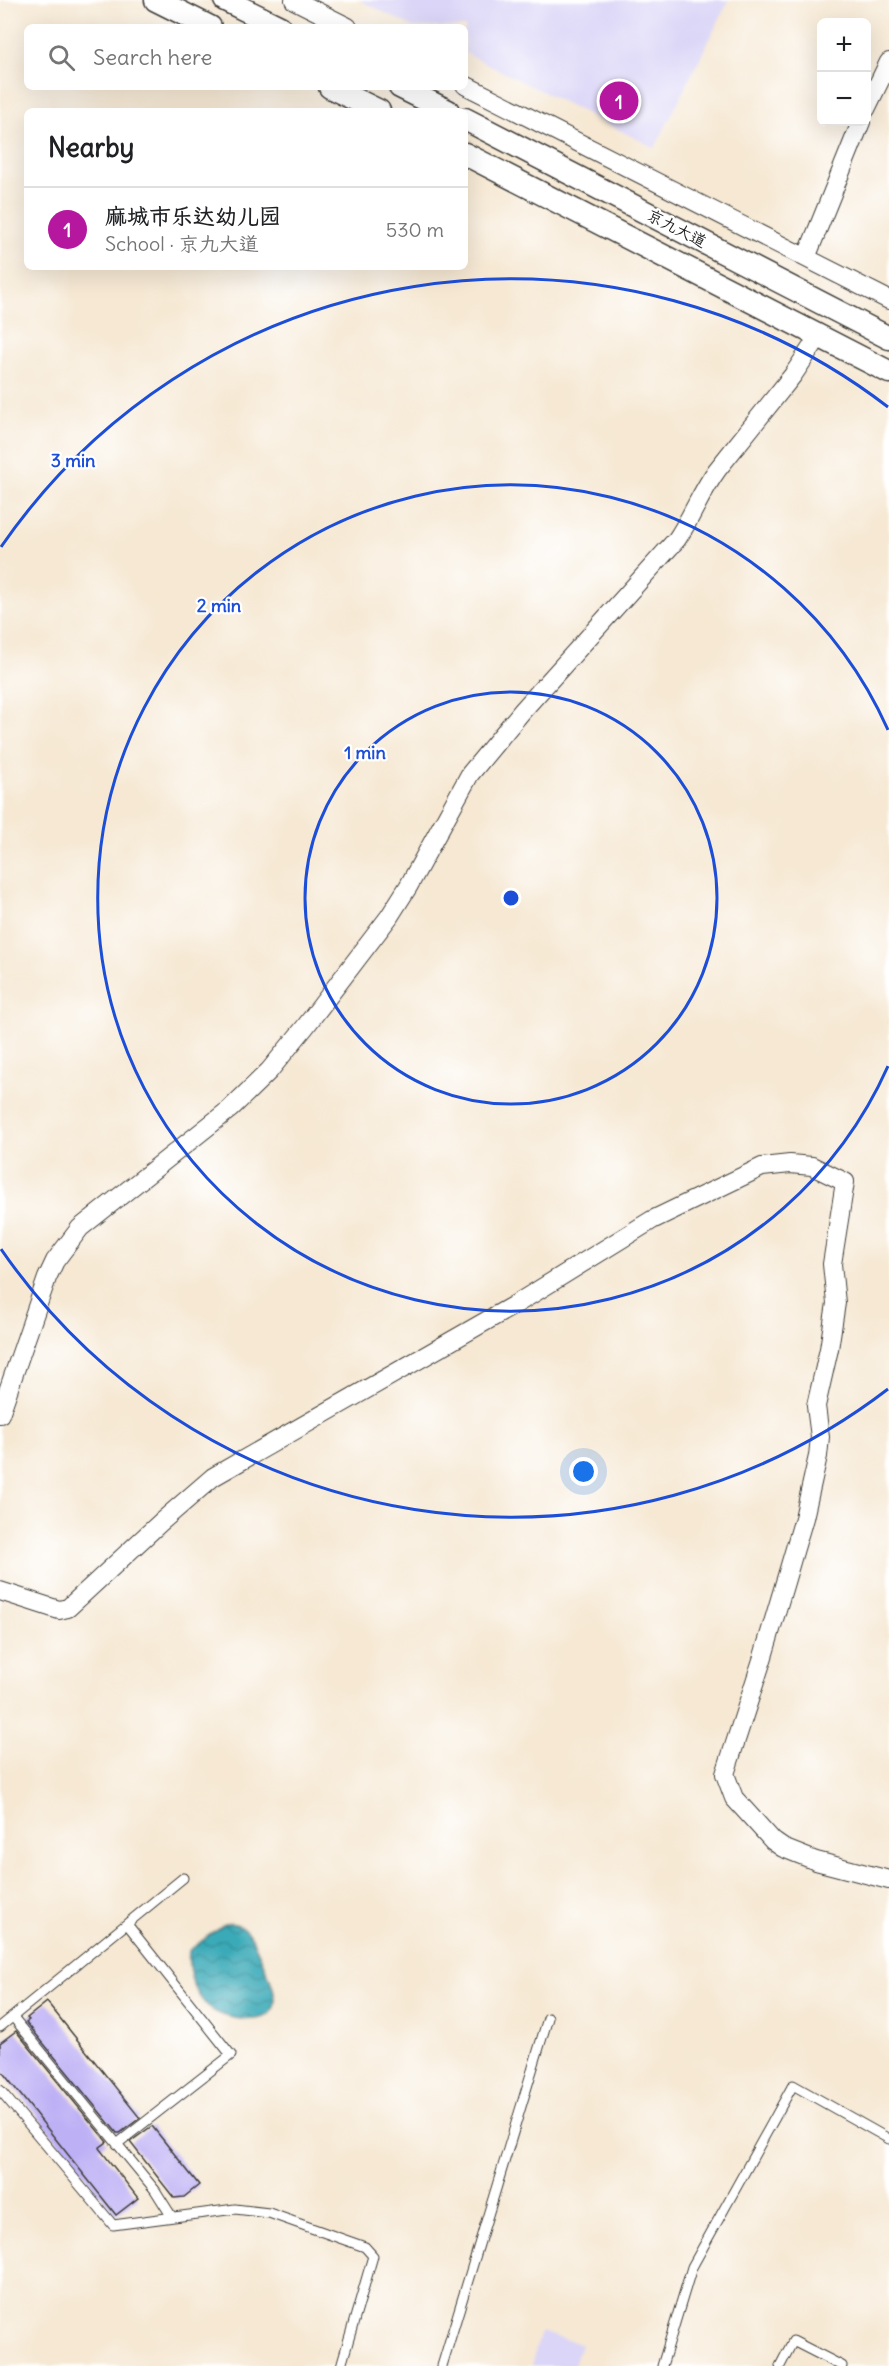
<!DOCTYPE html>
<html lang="en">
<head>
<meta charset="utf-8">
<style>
  :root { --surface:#fff; --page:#f6f6f6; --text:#202124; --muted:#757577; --line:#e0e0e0; --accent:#b5179e }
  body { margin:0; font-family:Delius,"LXGW WenKai TC",sans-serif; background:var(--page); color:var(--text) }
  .controls { position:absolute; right:18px; top:18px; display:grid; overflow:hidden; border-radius:9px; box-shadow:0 6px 24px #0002 }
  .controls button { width:54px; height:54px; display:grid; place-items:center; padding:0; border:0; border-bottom:2px solid var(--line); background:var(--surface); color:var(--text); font:30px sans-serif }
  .you { position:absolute; left:584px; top:1472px; width:21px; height:21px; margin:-15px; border:4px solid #fff; border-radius:50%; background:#1a73e8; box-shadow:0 0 0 9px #1a73e833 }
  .badge { display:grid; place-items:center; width:39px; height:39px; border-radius:50%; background:var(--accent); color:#fff; font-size:20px; font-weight:700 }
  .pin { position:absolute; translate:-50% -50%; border:3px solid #fff; box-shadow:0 2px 6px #0006 }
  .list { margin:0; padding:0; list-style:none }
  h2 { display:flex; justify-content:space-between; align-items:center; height:78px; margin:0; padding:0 24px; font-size:26px }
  h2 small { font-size:20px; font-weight:400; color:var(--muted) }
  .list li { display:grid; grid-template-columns:39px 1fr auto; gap:18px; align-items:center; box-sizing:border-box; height:84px; padding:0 24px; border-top:2px solid var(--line) }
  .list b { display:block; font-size:22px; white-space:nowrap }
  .list p { margin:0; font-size:20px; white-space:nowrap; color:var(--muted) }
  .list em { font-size:20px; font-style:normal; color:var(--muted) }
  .icon { flex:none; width:33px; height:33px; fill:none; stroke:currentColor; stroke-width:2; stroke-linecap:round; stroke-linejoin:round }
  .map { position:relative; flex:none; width:889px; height:2366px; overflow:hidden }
  .search { position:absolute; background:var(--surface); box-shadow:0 6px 24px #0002; left:24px; top:24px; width:444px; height:66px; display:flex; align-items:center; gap:15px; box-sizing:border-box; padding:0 21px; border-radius:9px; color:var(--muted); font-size:22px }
  .panel { position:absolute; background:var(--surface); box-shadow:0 6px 24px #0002; left:24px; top:108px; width:444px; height:162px; border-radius:9px }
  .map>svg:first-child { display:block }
  .built { fill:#dbd6f7 }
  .water { fill:url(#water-waves); stroke:#2b636a; stroke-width:1.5 }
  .building { fill:#beb0f5 }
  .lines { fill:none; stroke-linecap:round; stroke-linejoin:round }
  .service-casing { stroke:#3d3b37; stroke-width:11 }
  .minor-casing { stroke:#3d3b37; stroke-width:20 }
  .tertiary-casing { stroke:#3d3b37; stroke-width:25 }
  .service { stroke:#fff; stroke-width:9 }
  .minor { stroke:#fff; stroke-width:18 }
  .tertiary { stroke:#fff; stroke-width:22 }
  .ring { fill:none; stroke:#1d4ed8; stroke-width:3 }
  .labels { text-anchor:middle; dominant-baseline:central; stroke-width:4.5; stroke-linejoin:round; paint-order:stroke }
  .street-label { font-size:16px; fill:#1c1c1c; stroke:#fff }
  .centre { fill:#1d4ed8; stroke:#fff; stroke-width:3 }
  .ring-label { font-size:18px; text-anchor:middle; font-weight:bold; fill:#1d4ed8; stroke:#fff; stroke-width:4.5; stroke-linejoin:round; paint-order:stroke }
</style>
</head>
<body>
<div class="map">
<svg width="889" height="2366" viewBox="0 0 889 2366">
  <defs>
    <pattern id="water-waves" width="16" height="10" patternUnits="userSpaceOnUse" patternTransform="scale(1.5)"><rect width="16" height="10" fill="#3aaab8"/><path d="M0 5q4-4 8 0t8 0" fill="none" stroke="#308a95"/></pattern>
  </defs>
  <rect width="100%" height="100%" fill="#fff"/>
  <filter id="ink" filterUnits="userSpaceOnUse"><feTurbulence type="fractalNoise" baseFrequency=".0167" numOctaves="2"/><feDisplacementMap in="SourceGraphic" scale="12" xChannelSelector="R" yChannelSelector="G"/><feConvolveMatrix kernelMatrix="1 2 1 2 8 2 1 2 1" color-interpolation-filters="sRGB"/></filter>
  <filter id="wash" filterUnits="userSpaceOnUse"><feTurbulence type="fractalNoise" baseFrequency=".008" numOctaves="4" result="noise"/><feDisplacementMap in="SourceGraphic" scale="24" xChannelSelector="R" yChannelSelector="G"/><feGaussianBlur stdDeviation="1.35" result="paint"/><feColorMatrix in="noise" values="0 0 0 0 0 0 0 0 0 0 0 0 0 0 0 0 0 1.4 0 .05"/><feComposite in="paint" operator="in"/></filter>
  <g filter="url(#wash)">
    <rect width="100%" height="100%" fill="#f6e8d3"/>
    <path class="built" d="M359 0H729L655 148 465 53V27H413Z
      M541 2332 581 2344 574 2366H531Z"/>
    <path class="water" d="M224 1924C241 1921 250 1931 255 1945 261 1959 276 1987 275 2002 273 2028 225 2020 211 2009 194 1996 187 1971 189 1951Z"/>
    <g id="blocks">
      <path class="building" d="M47 2002 140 2118 120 2133H117L26 2022 29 2020 27 2018Z
        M16 2031 107 2142 99 2148 138 2198 116 2215 0 2069V2043Z
        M152 2126 199 2185 184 2197 174 2198 130 2142Z"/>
    </g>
  </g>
  <g filter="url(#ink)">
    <use href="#blocks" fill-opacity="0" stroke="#3d3b37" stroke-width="1.5"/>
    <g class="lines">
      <g class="service-casing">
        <path id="service" d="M13 2017 155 2190 172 2217
          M0 2027 183 1878
          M0 2090 113 2225 235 2209 269 2213 365 2247 373 2256 341 2366
          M117 2144 231 2055 127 1924
          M442 2366 548 2018
          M662 2366 692 2267 793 2085 889 2139
          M780 2366 793 2341 842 2366"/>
      </g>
      <g class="minor-casing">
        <path id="minor" d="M294 0 348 27
          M465 85 889 300
          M866 109 889 62
          M806 258 861 122
          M0 1414 47 1278 55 1261 80 1228 230 1109 269 1071 305 1027 389 917 408 887 470 774 523 710 677 539C692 517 701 492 717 470L793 375 819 336
          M0 1591 59 1610 68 1608 161 1522 213 1477 516 1304 652 1220 762 1167 790 1164 812 1166 845 1182 832 1264 836 1303 829 1349 816 1406 820 1437 818 1456 804 1518 762 1660 725 1774 734 1798 773 1841 783 1848 816 1861 889 1880"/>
      </g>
      <g class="tertiary-casing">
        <path id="tertiary" d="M156 0 210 27
          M225 0 280 27
          M330 87 379 111
          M400 87 448 111
          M465 119 889 338
          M465 154 889 372"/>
      </g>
      <use href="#service" class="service"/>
      <use href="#minor" class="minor"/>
      <use href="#tertiary" class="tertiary"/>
    </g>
  </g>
  <g class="ring">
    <circle cx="511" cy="898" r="206"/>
    <path d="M888 1066A413 413 0 1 1 888 730"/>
    <path d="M888 1389A619 619 0 0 1 1 1249M1 547A619 619 0 0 1 888 407"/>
  </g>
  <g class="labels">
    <g class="street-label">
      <text transform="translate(677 228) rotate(27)">京九大道</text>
    </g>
  </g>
  <circle cx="511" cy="898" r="9" class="centre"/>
  <g class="ring-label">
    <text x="73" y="467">3 min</text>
    <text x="219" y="612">2 min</text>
    <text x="365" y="759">1 min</text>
  </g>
</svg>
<div class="controls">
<button>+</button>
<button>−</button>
</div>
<div class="you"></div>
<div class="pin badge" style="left:619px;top:101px">1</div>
<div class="search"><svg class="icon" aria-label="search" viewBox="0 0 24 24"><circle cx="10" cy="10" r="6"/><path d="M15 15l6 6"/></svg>Search here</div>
<section class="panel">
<h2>Nearby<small></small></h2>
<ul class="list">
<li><span class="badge">1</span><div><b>麻城市乐达幼儿园</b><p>School · 京九大道</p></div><em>530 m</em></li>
</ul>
</section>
</div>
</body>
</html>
